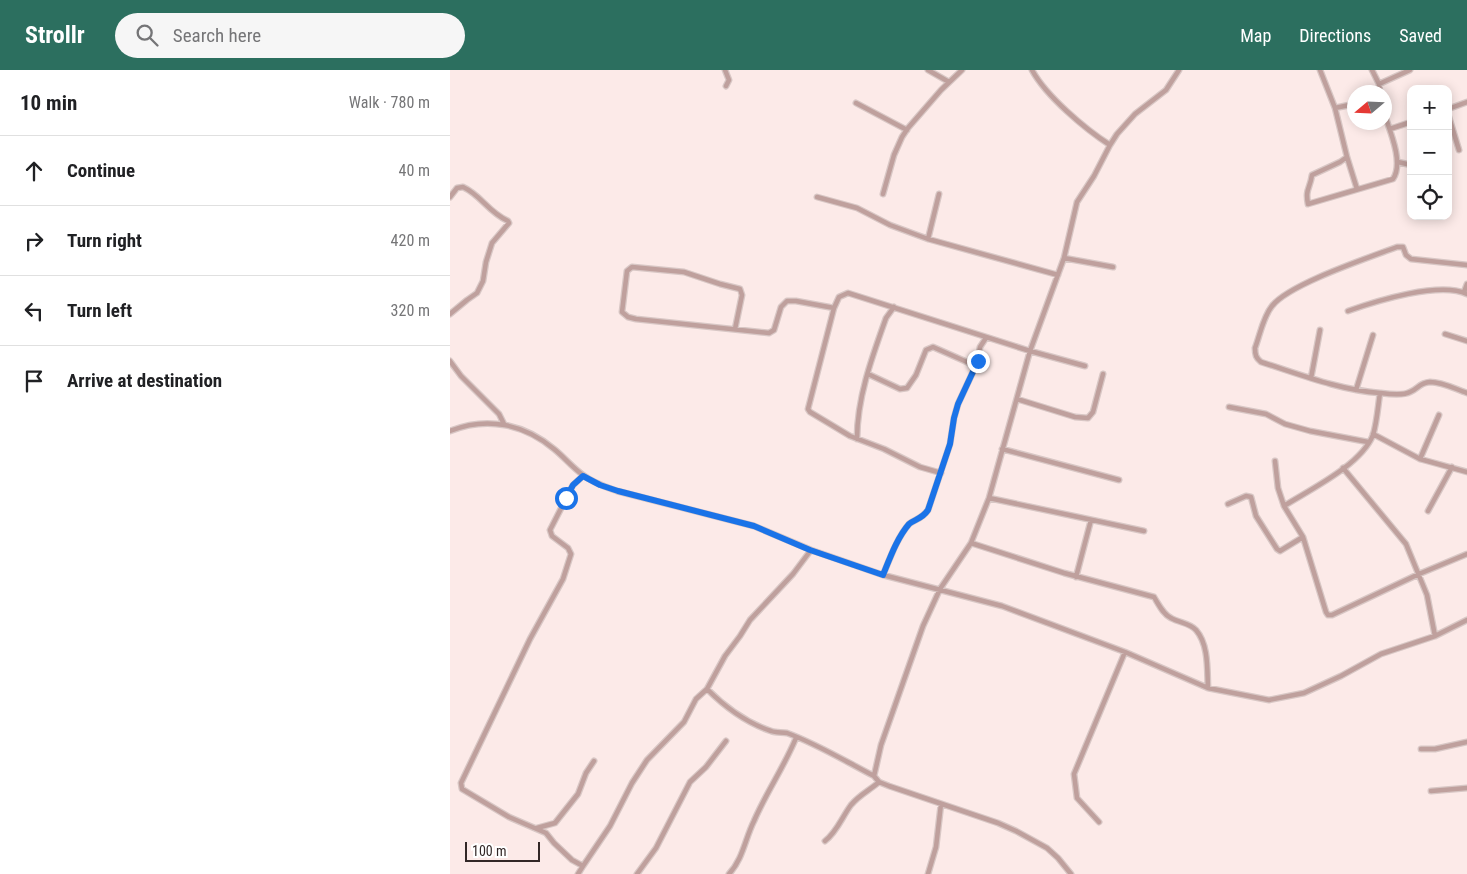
<!DOCTYPE html>
<html lang="en">
<head>
<meta charset="utf-8">
<style>
  :root { --surface:#fff; --page:#f6f6f6; --text:#202124; --muted:#757577; --line:#e0e0e0; --accent:#2c6f5f }
  body { margin:0; font-family:"Roboto Condensed",sans-serif; background:var(--page); color:var(--text) }
  .controls { position:absolute; right:15px; top:15px; display:grid; overflow:hidden; border-radius:10px; box-shadow:0 2px 12px #0003 }
  .controls button { width:45px; height:45px; display:grid; place-items:center; padding:0; border:0; border-bottom:1px solid var(--line); background:var(--surface); color:var(--text); font:25px sans-serif }
  .compass { position:absolute; left:897px; top:15px; width:45px; height:45px; border-radius:50%; background:var(--surface); box-shadow:0 2px 12px #0003; rotate:251deg }
  .scale { position:absolute; left:15px; bottom:12px; width:75px; box-sizing:border-box; padding-left:5px; border:2px solid #322726; border-top:0; font-size:14px; line-height:18px; white-space:nowrap; color:#322726; -webkit-text-stroke:4px #fff; paint-order:stroke }
  .stop { position:absolute; width:15px; height:15px; margin:-11px; border:4px solid #1a73e8; border-radius:50%; background:#fff }
  .stop.end { background:#1a73e8; border-color:#fff; box-shadow:0 1px 5px #0008 }
  .list { margin:0; padding:0; list-style:none }
  h2 { display:flex; justify-content:space-between; align-items:center; height:65px; margin:0; padding:0 20px; font-size:21px }
  h2 small { font-size:16px; font-weight:400; color:var(--muted) }
  .list li { display:grid; grid-template-columns:32px 1fr auto; gap:15px; align-items:center; box-sizing:border-box; height:70px; padding:0 20px; border-top:1px solid var(--line) }
  .list b { display:block; font-size:19px; white-space:nowrap }
  .list em { font-size:16px; font-style:normal; color:var(--muted) }
  .icon { flex:none; width:28px; height:28px; fill:none; stroke:currentColor; stroke-width:2; stroke-linecap:round; stroke-linejoin:round }
  .map { position:relative; flex:none; width:1017px; height:804px; overflow:hidden }
  header { display:flex; align-items:center; gap:30px; box-sizing:border-box; height:70px; padding:0 25px; background:var(--accent); color:#fff }
  header strong { font-size:24px }
  nav { display:flex; gap:28px; margin-inline-start:auto; font-size:18px }
  .search { width:350px; height:45px; background:var(--page); display:flex; align-items:center; gap:12px; box-sizing:border-box; padding:0 18px; border-radius:28px; color:var(--muted); font-size:19px }
  main { display:flex }
  aside { flex:1; background:var(--surface) }
  .map>svg:first-child { display:block }
  .lines { fill:none; stroke-linecap:round; stroke-linejoin:round }
  .street-casing { stroke:#d8c7c5; stroke-width:7 }
  .street { stroke:#bfa09d; stroke-width:4.5 }
  .route { stroke:#1a73e8; stroke-width:6 }
</style>
</head>
<body>
<header>
<strong>Strollr</strong>
<div class="search"><svg class="icon" aria-label="search" viewBox="0 0 24 24"><circle cx="10" cy="10" r="6"/><path d="M15 15l6 6"/></svg>Search here</div>
<nav><a>Map</a><a>Directions</a><a>Saved</a></nav>
</header>
<main>
<aside>
<h2>10 min<small>Walk · 780 m</small></h2>
<ul class="list">
<li><svg class="icon" aria-label="ahead" viewBox="0 0 24 24"><path d="M12 20V5M6 11l6-6 6 6"/></svg><div><b>Continue</b></div><em>40 m</em></li>
<li><svg class="icon" aria-label="right" viewBox="0 0 24 24"><path d="M7 20v-9h11M14 6l5 5-5 5"/></svg><div><b>Turn right</b></div><em>420 m</em></li>
<li><svg class="icon" aria-label="left" viewBox="0 0 24 24"><path d="M17 20v-9H6M10 6l-5 5 5 5"/></svg><div><b>Turn left</b></div><em>320 m</em></li>
<li><svg class="icon" aria-label="arrive" viewBox="0 0 24 24"><path d="M6 21V4h12l-3 4 3 4H6"/></svg><div><b>Arrive at destination</b></div></li>
</ul>
</aside>
<div class="map">
<svg width="1017" height="804" viewBox="0 0 1017 804">
  <rect width="100%" height="100%" fill="#fceae8"/>
  <g class="lines">
    <g class="street-casing">
      <path id="street" d="M275 0 279 10 276 16
        M478 0 499 12
        M582 0C596 26 635 59 660 75
        M870 0 885 38 897 87 907 119
        M922 0 929 14 930 22
        M929 14 960 0
        M406 33 457 60
        M885 38 904 34
        M998 39 1017 32
        M998 44 1009 80
        M940 59 961 52
        M897 87 890 92 862 105C860 119 855 119 858 134L943 109C954 93 940 61 934 43
        M948 92 961 95
        M433 124 444 85 452 67 458 58 491 20 512 0
        M0 127 7 118 13 117C31 125 38 142 58 151L59 153 42 173 36 192 33 211 27 223 17 230 0 244
        M367 127 407 138 440 155 478 169 608 205
        M478 169 489 124
        M614 188 663 197
        M1017 195 961 189 956 185 953 177H947C918 188 839 214 822 236 813 247 810 265 805 278 805 285 806 288 811 292 849 304 889 320 930 323 938 324 953 326 960 322 969 318 969 313 980 312 993 312 1005 319 1017 323
        M1014 222 1017 214
        M898 241C926 231 990 211 1017 224
        M285 259 292 225 290 219 270 214 234 202 182 197 177 201 172 242 178 247 186 249 319 263 324 260 331 237 337 231H346L384 238
        M995 264 1017 271
        M0 291 11 306 49 344 54 354
        M418 304 450 319 457 318 466 305 476 280 483 277 526 296
        M861 308 870 260
        M906 320 923 265
        M567 329 625 347 638 348 643 342 653 304
        M779 337 816 344 835 354 860 361 918 372
        M0 361C37 346 74 354 104 379 114 387 122 397 133 405 143 413 156 417 167 421L304 456 361 480 433 505 552 536 675 582 758 618 819 630 854 623 891 606 931 584 985 566 1017 550
        M923 364 970 389 1017 402
        M407 369C407 328 422 287 436 248L444 237
        M552 379 669 410
        M970 389 989 345
        M825 391 828 418 834 436 853 467 876 542 878 545H882L969 504 1017 484
        M893 398 956 474 977 525 985 566
        M491 403 470 397 434 379 400 366 360 342 358 339 384 238 389 227 398 223 580 281 635 296
        M133 406 123 415 100 460 102 466 118 478 121 484 113 509 80 569 11 713 12 719 59 747 96 763 104 773 122 790 133 796 160 756 182 713 197 690 234 652 246 629 257 619 275 586 290 566 300 550 343 504 361 480
        M539 428 694 461
        M778 434 796 426 801 427 806 446 827 479 830 481 853 467
        M834 436C861 419 911 395 923 365 927 352 928 336 930 323
        M978 441 1002 397
        M521 473 614 503 704 527C709 535 713 544 721 548 730 553 740 553 746 560 759 575 757 600 758 618
        M433 505C440 488 447 468 459 454 465 449 472 449 478 440L500 374 504 348 508 334 528 291 530 277 536 268
        M626 507 641 450
        M257 619C275 637 297 653 321 661 326 663 332 662 337 663 367 674 395 691 424 706
        M971 679H985L1017 672
        M981 721 1017 718
        M649 752 627 728 624 704 675 582
        M87 758 105 753 128 724 136 703 144 691
        M375 771C387 762 392 747 401 735 409 725 420 720 429 712
        M128 804 133 796
        M187 804 206 778 240 712 256 697 276 671
        M279 804C293 789 295 769 304 751 316 723 334 697 346 668
        M478 804 486 777 491 734
        M621 804 608 788 597 778 566 761 548 753 439 716 429 712 424 706 431 675 473 556 490 519 521 473 539 428 580 281 614 188 627 132 644 106 660 75 667 64 685 44 716 20 729 0"/>
    </g>
    <use href="#street" class="street"/>
  </g>
  <g class="lines">
    <path class="route" d="M116 428 123 415 133 406 150 415 168 421 304 456 360 480 433 505C440 488 447 468 459 454 465 449 472 449 478 440L500 374 504 348 508 334 528 291"/>
  </g>
</svg>
<div class="controls">
<button>+</button>
<button>−</button>
<button><svg class="icon" aria-label="locate" viewBox="0 0 24 24"><circle cx="12" cy="12" r="6"/><path d="M12 2v4M12 18v4M2 12h4M18 12h4"/></svg></button>
</div>
<svg class="compass" viewBox="-18 -18 36 36"><path d="M0-13l5 13h-10z" fill="#e53935"/><path d="M0 13l5-13h-10z" fill="#757577"/></svg>
<div class="scale">100 m</div>
<div class="stop" style="left:116px;top:428px"></div>
<div class="stop end" style="left:528px;top:291px"></div>
</div>
</main>
</body>
</html>
